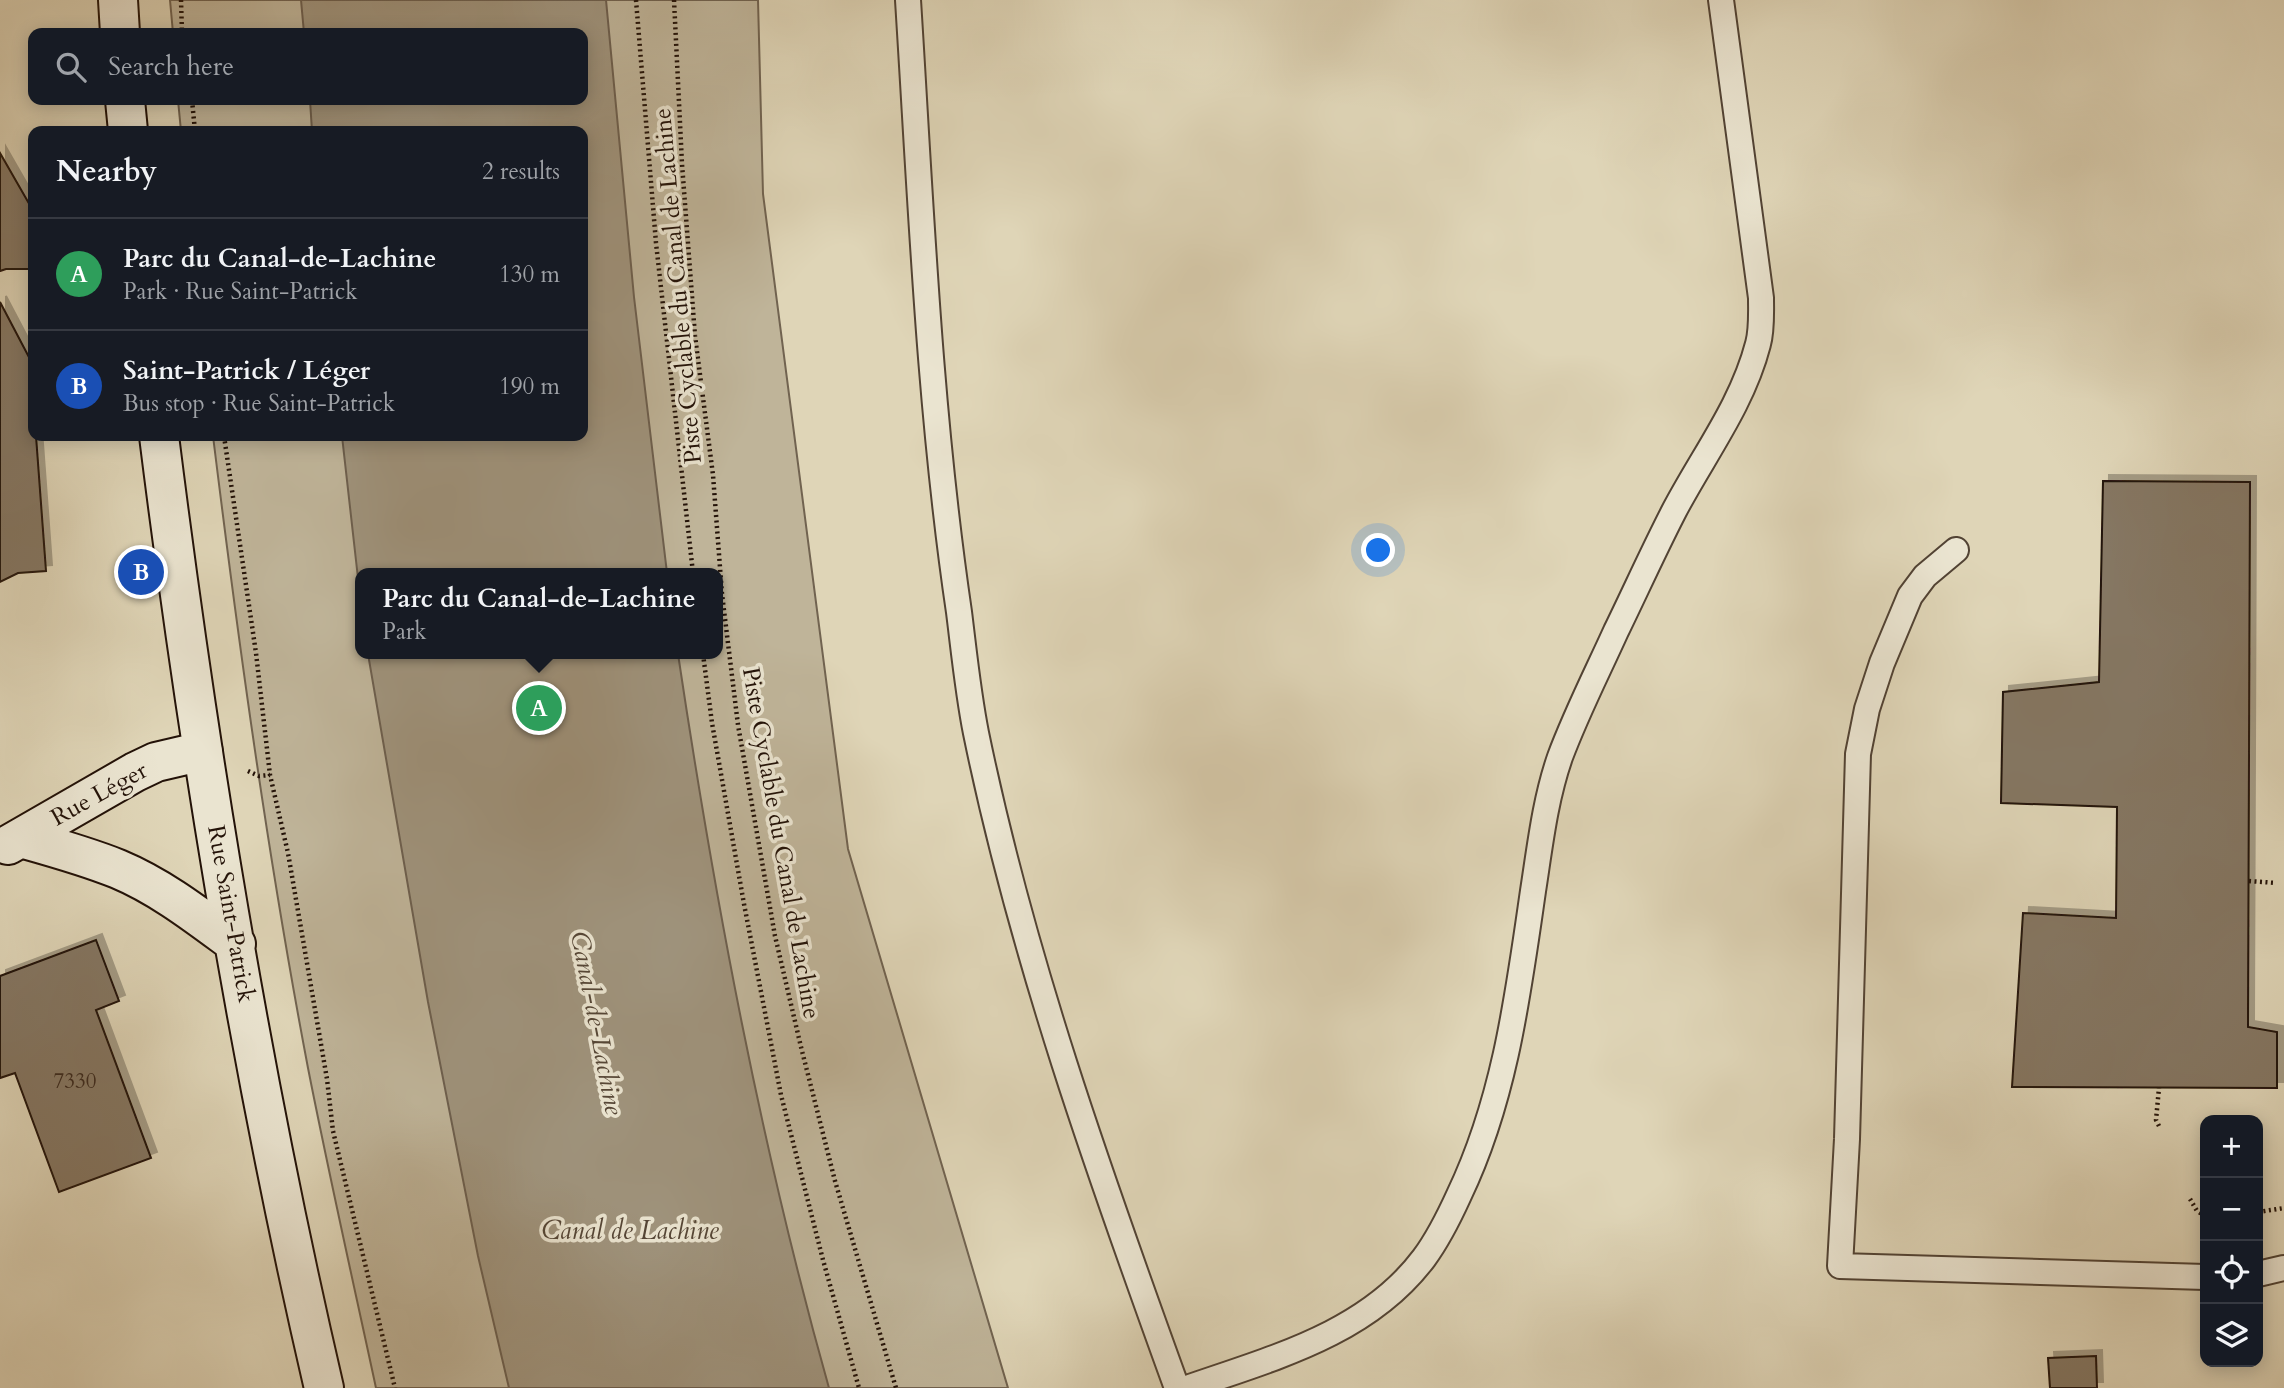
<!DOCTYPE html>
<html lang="en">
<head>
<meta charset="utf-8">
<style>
  :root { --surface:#171b24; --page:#20242c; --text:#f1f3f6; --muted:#9ea1a6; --line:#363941; --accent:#c59692 }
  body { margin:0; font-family:Cardo,serif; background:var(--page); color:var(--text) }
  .controls { position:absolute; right:21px; bottom:21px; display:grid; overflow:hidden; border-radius:14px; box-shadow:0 4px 18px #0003 }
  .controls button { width:63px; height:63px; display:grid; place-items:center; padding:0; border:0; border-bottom:2px solid var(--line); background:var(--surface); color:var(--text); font:35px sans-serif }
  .you { position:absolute; left:1379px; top:551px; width:24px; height:24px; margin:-18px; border:5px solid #fff; border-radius:50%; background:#1a73e8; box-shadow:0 0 0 10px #1a73e833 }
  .badge { display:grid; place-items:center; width:46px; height:46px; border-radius:50%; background:var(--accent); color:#fff; font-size:23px; font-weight:700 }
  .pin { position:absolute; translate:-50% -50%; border:4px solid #fff; box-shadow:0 2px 7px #0006 }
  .popup { position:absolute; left:355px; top:568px; width:368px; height:91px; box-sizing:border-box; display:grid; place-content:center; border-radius:14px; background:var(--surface); filter:drop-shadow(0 2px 5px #0005); font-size:23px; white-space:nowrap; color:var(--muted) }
  .popup b { font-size:26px; color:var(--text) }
  .popup::after { content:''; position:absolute; left:50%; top:100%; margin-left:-14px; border:14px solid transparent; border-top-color:var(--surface) }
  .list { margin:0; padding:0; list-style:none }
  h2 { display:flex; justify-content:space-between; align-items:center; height:91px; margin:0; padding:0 28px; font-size:30px }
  h2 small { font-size:23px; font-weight:400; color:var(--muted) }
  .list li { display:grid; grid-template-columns:46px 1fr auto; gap:21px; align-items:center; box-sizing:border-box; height:112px; padding:0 28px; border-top:2px solid var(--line) }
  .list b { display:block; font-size:26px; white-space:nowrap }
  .list p { margin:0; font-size:23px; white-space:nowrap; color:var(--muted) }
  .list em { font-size:23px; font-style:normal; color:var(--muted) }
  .icon { flex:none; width:38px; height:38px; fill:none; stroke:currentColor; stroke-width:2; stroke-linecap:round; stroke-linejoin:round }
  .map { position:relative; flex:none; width:2284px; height:1388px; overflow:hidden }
  .search { position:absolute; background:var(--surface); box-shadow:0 4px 18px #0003; left:28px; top:28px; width:560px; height:77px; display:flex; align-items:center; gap:18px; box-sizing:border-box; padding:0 24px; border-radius:14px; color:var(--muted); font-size:26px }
  .panel { position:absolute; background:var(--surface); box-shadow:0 4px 18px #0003; left:28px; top:126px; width:560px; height:315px; border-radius:14px }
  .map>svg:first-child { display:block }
  .green { fill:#bfb499; stroke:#716350; stroke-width:2; fill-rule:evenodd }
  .water { fill:#9f937c; stroke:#6d5f4e; stroke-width:2 }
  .building { fill:#857763; stroke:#231208; stroke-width:2; filter:url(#shadow) }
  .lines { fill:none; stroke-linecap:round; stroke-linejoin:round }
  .lane-casing { stroke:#524334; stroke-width:28 }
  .secondary-casing { stroke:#231208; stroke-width:42 }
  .path { stroke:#231208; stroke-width:4.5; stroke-dasharray:2 3.5; stroke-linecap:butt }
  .lane { stroke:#eae4d0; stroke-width:24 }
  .secondary { stroke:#eae4d0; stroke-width:38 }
  .labels { text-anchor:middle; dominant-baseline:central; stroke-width:7; stroke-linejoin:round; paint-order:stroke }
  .number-label { font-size:21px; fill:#3c2b1f }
  .street-label { font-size:24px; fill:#231208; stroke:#eae4d0 }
  .water-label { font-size:26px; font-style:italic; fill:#554636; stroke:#eae4d0 }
</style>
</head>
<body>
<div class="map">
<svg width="2284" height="1388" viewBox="0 0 2284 1388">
  <defs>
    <filter id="shadow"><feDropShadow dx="6" dy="-6" stdDeviation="0" flood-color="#0004"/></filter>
  </defs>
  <rect width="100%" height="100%" fill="#dfd5b7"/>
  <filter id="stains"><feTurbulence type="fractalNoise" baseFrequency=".00286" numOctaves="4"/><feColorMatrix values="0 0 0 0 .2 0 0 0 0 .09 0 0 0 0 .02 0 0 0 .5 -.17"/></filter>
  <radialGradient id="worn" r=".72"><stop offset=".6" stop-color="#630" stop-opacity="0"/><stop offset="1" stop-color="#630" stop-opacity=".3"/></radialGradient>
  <path class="green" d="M170 0H758L763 194 848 849 1008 1388H376C353 1281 329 1175 308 1068 268 858 239 647 213 436H583V131H181L178 100H583V33H173ZM360 573H718V654H360Z"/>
  <path class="water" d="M301 0H606L634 297 667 573H360V596L342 436H583V131H312L310 100H583V33H304Z
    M368 654H678C715 901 761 1147 829 1388H509L478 1256 428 1002Z"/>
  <path class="building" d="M0 153 31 207 33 269H6L0 271Z
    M0 302 31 361 33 436H36L46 571 18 573 0 582Z
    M2103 481 2250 482 2248 1027 2277 1032V1088L2012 1087 2023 913 2116 918 2117 807 2001 803 2003 692 2099 682Z
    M96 940 119 1001 96 1010 151 1158 59 1192 15 1073 0 1078V976Z
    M2096 1356 2097 1388H2050L2048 1358Z"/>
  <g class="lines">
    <g class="lane-casing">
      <path id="lane" d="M908 0C921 205 929 409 959 612 964 652 968 693 976 733 1022 957 1099 1173 1177 1388
        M1956 550 1925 576 1910 596 1882 663 1867 709 1858 754 1847 1139 1840 1266 2205 1277
        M2258 1274 2284 1268
        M1187 1388C1273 1358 1367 1334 1424 1258 1438 1239 1449 1217 1459 1195 1505 1099 1518 995 1533 891 1540 846 1545 800 1560 757 1576 714 1597 673 1616 631 1635 592 1653 552 1673 513 1702 457 1742 406 1758 344 1762 330 1761 313 1761 298L1721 0"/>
    </g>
    <g class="secondary-casing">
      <path id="secondary" d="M118 0 120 33
        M125 100 128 131
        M159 436C199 755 251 1075 324 1388
        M21 838C53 847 86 856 118 869 161 887 198 916 236 944
        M8 845 135 772 156 762 203 751"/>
    </g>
    <path class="path" d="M181 0 182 33
      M636 0 656 243 693 573
      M674 0 682 164 695 336 713 475 722 594 738 725 775 936 801 1047 835 1181 896 1388
      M192 100 195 131
      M224 436 256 653 270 775 288 853 327 1079 333 1131 395 1388
      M703 654 712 723 744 904 781 1095 823 1260 859 1388
      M248 771 259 776 270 775
      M2249 881 2276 883
      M2159 1126 2156 1120 2159 1088
      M2190 1199 2197 1211 2205 1216
      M2258 1212 2284 1208"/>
    <use href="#lane" class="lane"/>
    <use href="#secondary" class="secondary"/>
  </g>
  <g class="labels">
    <g class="number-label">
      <text x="75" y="1081">7330</text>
    </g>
    <g class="street-label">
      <text transform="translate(678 286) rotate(-95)">Piste Cyclable du Canal de Lachine</text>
      <text transform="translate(99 794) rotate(-29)">Rue Léger</text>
      <text transform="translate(781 843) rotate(80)">Piste Cyclable du Canal de Lachine</text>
      <text transform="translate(231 914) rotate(80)">Rue Saint-Patrick</text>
    </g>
    <g class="water-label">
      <text transform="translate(597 1023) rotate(79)">Canal-de-Lachine</text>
      <text x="630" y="1230">Canal de Lachine</text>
    </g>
  </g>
  <rect width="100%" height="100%" filter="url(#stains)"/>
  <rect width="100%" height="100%" fill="url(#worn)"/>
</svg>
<div class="controls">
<button>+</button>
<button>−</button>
<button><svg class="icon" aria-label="locate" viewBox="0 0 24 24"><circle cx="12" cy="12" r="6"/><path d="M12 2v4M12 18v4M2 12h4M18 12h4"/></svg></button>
<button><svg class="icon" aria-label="layers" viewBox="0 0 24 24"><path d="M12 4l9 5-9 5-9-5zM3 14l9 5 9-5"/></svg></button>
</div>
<div class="you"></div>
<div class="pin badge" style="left:539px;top:708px;background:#2e9e5b">A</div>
<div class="popup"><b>Parc du Canal-de-Lachine</b>Park</div>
<div class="pin badge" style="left:141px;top:572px;background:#1a4fb4">B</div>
<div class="search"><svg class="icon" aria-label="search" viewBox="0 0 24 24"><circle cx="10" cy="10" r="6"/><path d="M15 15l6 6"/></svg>Search here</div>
<section class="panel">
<h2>Nearby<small>2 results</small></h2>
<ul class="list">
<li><span class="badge" style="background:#2e9e5b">A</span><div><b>Parc du Canal-de-Lachine</b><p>Park · Rue Saint-Patrick</p></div><em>130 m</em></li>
<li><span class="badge" style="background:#1a4fb4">B</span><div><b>Saint-Patrick / Léger</b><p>Bus stop · Rue Saint-Patrick</p></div><em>190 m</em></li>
</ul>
</section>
</div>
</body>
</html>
